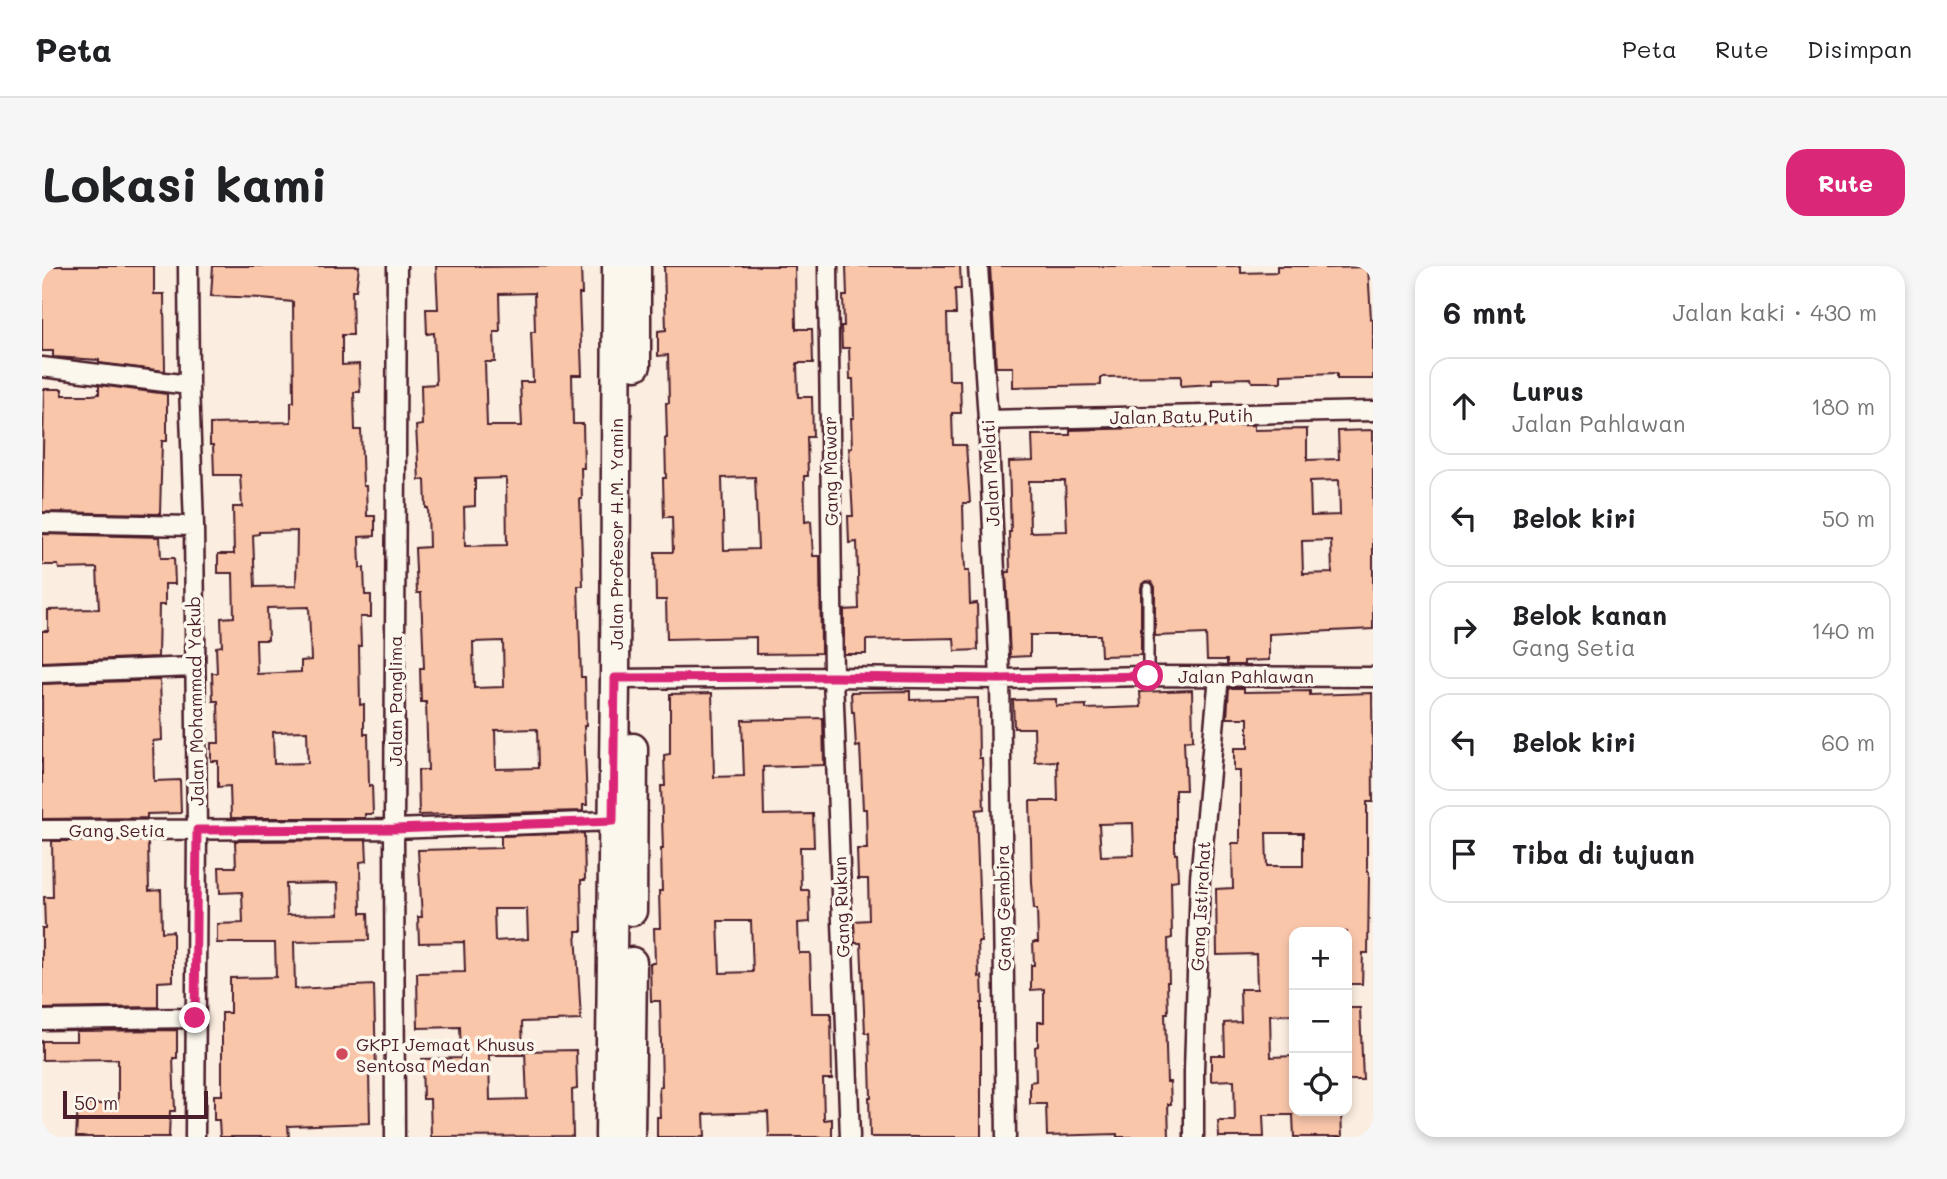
<!DOCTYPE html>
<html lang="id">
<head>
<meta charset="utf-8">
<style>
  :root { --surface:#fff; --page:#f6f6f6; --text:#202124; --muted:#757577; --line:#e0e0e0; --accent:#db2777 }
  body { margin:0; font-family:Mali,sans-serif; background:var(--page); color:var(--text) }
  .controls { position:absolute; right:21px; bottom:21px; display:grid; overflow:hidden; border-radius:14px; box-shadow:0 4px 10px #0003 }
  .controls button { width:63px; height:63px; display:grid; place-items:center; padding:0; border:0; border-bottom:2px solid var(--line); background:var(--surface); color:var(--text); font:35px sans-serif }
  .scale { position:absolute; left:21px; bottom:18px; width:145px; box-sizing:border-box; padding-left:7px; border:4px solid #4a1f2b; border-top:0; font-size:19px; line-height:24px; white-space:nowrap; color:#4a1f2b; -webkit-text-stroke:5px #fbf7ec; paint-order:stroke }
  .stop { position:absolute; width:21px; height:21px; margin:-16px; border:5px solid #db2777; border-radius:50%; background:#fff }
  .stop.end { background:#db2777; border-color:#fff; box-shadow:0 2px 7px #0008 }
  .list { margin:0; padding:0; list-style:none }
  h2 { display:flex; justify-content:space-between; align-items:center; height:91px; margin:0; padding:0 28px; font-size:30px }
  h2 small { font-size:23px; font-weight:400; color:var(--muted) }
  .list li { display:grid; grid-template-columns:46px 1fr auto; gap:21px; align-items:center; box-sizing:border-box; height:98px; margin:0 14px 14px; padding:0 14px; border:2px solid var(--line); border-radius:21px }
  .list b { display:block; font-size:26px; white-space:nowrap }
  .list p { margin:0; font-size:23px; white-space:nowrap; color:var(--muted) }
  .list em { font-size:23px; font-style:normal; color:var(--muted) }
  .icon { flex:none; width:38px; height:38px; fill:none; stroke:currentColor; stroke-width:2; stroke-linecap:round; stroke-linejoin:round }
  .map { position:relative; flex:none; width:1331px; height:871px; overflow:hidden; border-radius:21px }
  header { display:flex; align-items:center; gap:42px; box-sizing:border-box; height:98px; padding:0 35px; background:var(--surface); border-bottom:2px solid var(--line) }
  header strong { font-size:33px }
  nav { display:flex; gap:38px; margin-inline-start:auto; font-size:24px }
  .intro { display:flex; align-items:center; justify-content:space-between; box-sizing:border-box; height:168px; padding:0 42px }
  h1 { margin:0; font-size:49px }
  .button { padding:18px 32px; border-radius:21px; background:var(--accent); color:#fff; font-size:24px; font-weight:700 }
  main { display:flex; gap:42px; padding:0 42px }
  aside { flex:1; background:var(--surface); border-radius:21px; box-shadow:0 4px 10px #0003 }
  .map>svg:first-child { display:block }
  .building { fill:#f9c6aa; stroke:#4a1f2b; stroke-width:2; fill-rule:evenodd }
  .lines { fill:none; stroke-linecap:round; stroke-linejoin:round }
  .lane-casing { stroke:#4a1f2b; stroke-width:14 }
  .street-casing { stroke:#4a1f2b; stroke-width:23 }
  .primary-casing { stroke:#4a1f2b; stroke-width:33 }
  .lane { stroke:#fbf7ec; stroke-width:9 }
  .street { stroke:#fbf7ec; stroke-width:18 }
  .primary { stroke:#fbf7ec; stroke-width:28 }
  .route { stroke:#db2777; stroke-width:9 }
  .poi-dot { fill:#d1495b; stroke:#fbf7ec; stroke-width:2.5 }
  .labels { text-anchor:middle; dominant-baseline:central; stroke-width:7; stroke-linejoin:round; paint-order:stroke }
  .street-label { font-size:18px; fill:#4a1f2b; stroke:#fbf7ec }
  .poi-label { font-size:18px; fill:#4a1f2b; stroke:#fbf7ec; text-anchor:start }
</style>
</head>
<body>
<header>
<strong>Peta</strong>
<nav><a>Peta</a><a>Rute</a><a>Disimpan</a></nav>
</header>
<div class="intro"><h1>Lokasi kami</h1><a class="button">Rute</a></div>
<main>
<div class="map">
<svg width="1331" height="871" viewBox="0 0 1331 871">
  <rect width="100%" height="100%" fill="#fbeddf"/>
  <filter id="ink" filterUnits="userSpaceOnUse"><feTurbulence type="fractalNoise" baseFrequency=".0143" numOctaves="2"/><feDisplacementMap in="SourceGraphic" scale="14" xChannelSelector="R" yChannelSelector="G"/><feConvolveMatrix kernelMatrix="1 2 1 2 8 2 1 2 1" color-interpolation-filters="sRGB"/></filter>
  <g filter="url(#ink)">
    <path class="building" d="M0 0H112V28H122L123 105 57 97V94L11 91V85H0Z
      M171 0H317L314 24H310L311 69H300V99L317 98 318 126H312L313 164H319L321 220H324L325 250H333V270L317 271 318 302H322L323 329H329V351H318L319 380H317L318 439 322 438V468H326L327 520 330 519 331 548H323V552H189L188 520 176 521V495H169V477H177L176 435H171L170 407H175L174 381 180 380 179 352 192 351 191 307H176V288H192L191 241H200L198 209H172L171 179H168V158L249 156V136H252L251 36 220 33V32L169 30ZM255 265 254 320 213 321 211 269 217 268V266ZM267 341 269 394 259 395V406L215 408 214 374H226L225 342ZM265 465 266 497 232 498 231 466Z
      M394 0H438V1L539 0 540 28H537L540 109H530L531 158H541L542 202H539L540 233H538L541 320H536L539 411H543L544 460H542L545 539H541V545L377 549 376 504H386L384 436H379L378 402H382L379 327H375L373 282 387 281 386 242H384L383 214H377L374 160 380 159 379 119 394 118 392 67 385 68 384 43H396ZM492 27 493 66H489L491 116H478L480 160H445L443 96H453L452 66H458L457 28ZM464 212 465 279 423 280 422 241 433 240V213ZM461 375 462 421 432 422 431 376ZM495 463 496 502 454 503 453 464Z
      M622 0H753L754 63H770L771 97H755L756 131H770L771 171H765L766 210H762L763 256 769 255 771 290H778L779 387 714 388V371L625 373 624 334H614L613 286H631L630 251H622L621 212H624L623 172H625L624 137H627L626 89 616 90V65L624 64ZM713 211 716 283 682 284 680 212Z
      M804 0H918L919 23H913L914 48H905L907 114H918L919 147H910L911 179H924L928 237H921L922 278 923 305H927L928 338 935 337 936 384 913 385 912 372 824 374V388H802V344L817 343 815 276 807 277 806 250H811L807 182H810L809 152H812L811 113H808L807 82H800L799 60H802L801 30H805Z
      M948 0H1199V7L1235 6V0H1284V2L1326 1 1329 53H1331V113H1295V107L1239 109V116H1210L1209 112 1170 113V118L1139 120V110L1059 111V119L971 121V101H954Z
      M57 119 125 128V175H120L118 248 0 246 2 123H20V129H50L57 128Z
      M1212 159V164L1265 163V194L1297 193 1296 165 1331 164V363L1227 368V394L1202 395V399H1185V394H1165L1164 368 1113 370V321L1110 316 1105 315 1100 318 1099 322V389L1059 390 1058 369H988V390L968 391 964 306H968L967 266H969L967 196 991 195 990 169H1028V164ZM1297 214 1298 249 1269 250 1268 215ZM987 215H1023L1025 265 988 266ZM1289 274 1290 307 1261 308 1260 275Z
      M0 268 118 271 119 292H132L133 318H123V339H117L116 391 0 396V365H6V344L57 343 55 302 17 303 16 299H0Z
      M118 414 120 474 111 475 112 515 138 514 139 547 105 548V552L0 553V418Z
      M1187 422H1202V426L1268 425V429L1330 427 1331 536H1325V606H1327L1326 687H1321L1320 718H1305V666H1252V748L1228 749 1229 791 1252 790V845H1299L1300 871H1252L1251 849H1221L1222 871H1177L1176 855H1193L1192 814 1169 815V789H1183L1182 757 1199 756 1198 723H1215L1214 688 1175 689 1174 623 1191 622 1190 577H1198V505H1192V482H1206V452H1185ZM1224 567H1261V600H1225Z
      M1150 424 1151 474 1142 475 1144 524H1133V588H1135L1136 614 1129 615 1130 672 1126 673 1127 716H1125L1126 747H1123L1125 816H1128L1129 838H1126L1127 871H1075V868L1005 870 1004 838H988V816L994 815 993 781 996 780V756H1002V723L989 724V699H992L991 676H996L995 643H992L990 616 988 535H1016L1015 495 993 496 992 462H972L971 434 1014 433V440L1044 439V443L1099 441 1098 426ZM1091 557 1092 589 1059 590 1057 558Z
      M868 425V434L936 432 937 492H940L942 543 934 544 939 676H936L937 711 940 710 941 737H939V871H828L827 831H829L827 767H823L819 677H813L812 655 827 654 826 613H816L815 583H825L824 543H821L818 480 814 481 812 446H810L809 426Z
      M670 427 672 511 702 510 700 454 781 452 782 499 721 501 722 549 771 548 772 581H758L759 624H767L768 656 756 657 757 687H768L770 747H789L790 813H781L782 854 790 853V871H727L726 846 662 848 663 871H615V851H618L617 821 620 820 618 735H609L608 697H613L612 662H618L617 625H620L619 583H621L619 520H623L622 489 628 488V428ZM676 655H709L711 706 678 707Z
      M542 567 543 614H539L540 665H534L539 754 480 756 481 789H447L448 834 485 833 483 785 534 784 535 823 530 824 531 870 389 871 388 833H381L380 793 419 792 418 761 376 762 375 707 423 706 422 676 377 677 376 651H380L376 584 459 582V570ZM452 643H485L486 673 453 675Z
      M324 574 325 595 318 596 319 647H326L327 674 252 676 253 723 332 719 334 806H327L328 857 246 860 247 871H178L177 854H172V829H180V747H188V712L234 711 233 677H175V658L201 657 200 626 178 627 177 601H194L193 575ZM296 617 297 648 245 649 244 618Z
      M10 575H106L107 625 119 624 120 666 131 665V715L116 716V741L0 743V662H3L2 631H11Z
      M1305 742H1318L1321 814H1305Z
      M135 764V792H131L133 845H128L127 871H34L36 838H76V793L0 794V775H34V765Z"/>
    <g class="lines">
      <g class="lane-casing">
        <path id="lane" d="M1106 322V410"/>
      </g>
      <g class="street-casing">
        <path id="street" d="M146 0 147 119 152 260 155 563 153 871
          M786 0 791 411 808 871
          M936 0 946 154 958 413 964 871
          M0 101 147 119
          M946 154 1331 145
          M0 257 152 260
          M0 407 152 401
          M573 413 791 411 958 413 1106 410 1331 411
          M0 564 352 563 571 555
          M0 754 153 752
          M353 871 352 563 355 0
          M1152 871V804L1158 612 1177 410"/>
      </g>
      <g class="primary-casing">
        <path id="primary" d="M594 99V0
          M590 645 591 482
          M568 871 573 413 575 0
          M588 871 590 696"/>
      </g>
      <use href="#lane" class="lane"/>
      <use href="#street" class="street"/>
      <use href="#primary" class="primary"/>
    </g>
  </g>
  <g class="lines" filter="url(#ink)">
    <path class="route" d="M153 752 155 564 352 563 571 555 573 412 791 411 958 413 1106 410"/>
  </g>
  <circle class="poi-dot" cx="300" cy="788" r="7"/>
  <g class="labels">
    <g class="street-label">
      <text transform="translate(1139 150) rotate(-1)">Jalan Batu Putih</text>
      <text transform="translate(788 205) rotate(-91)">Gang Mawar</text>
      <text transform="translate(948 207) rotate(-93)">Jalan Melati</text>
      <text transform="translate(574 268) rotate(-90)">Jalan Profesor H.M. Yamin</text>
      <text x="1204" y="410">Jalan Pahlawan</text>
      <text transform="translate(153 435) rotate(-91)">Jalan Mohammad Yakub</text>
      <text transform="translate(353 435) rotate(-90)">Jalan Panglima</text>
      <text x="75" y="564">Gang Setia</text>
      <text transform="translate(1158 640) rotate(-87)">Gang Istirahat</text>
      <text transform="translate(799 641) rotate(-92)">Gang Rukun</text>
      <text transform="translate(961 642) rotate(-91)">Gang Gembira</text>
    </g>
    <g class="poi-label">
      <text x="314" y="778">GKPI Jemaat Khusus<tspan x="314" dy="21">Sentosa Medan</tspan></text>
    </g>
  </g>
</svg>
<div class="controls">
<button>+</button>
<button>−</button>
<button><svg class="icon" aria-label="locate" viewBox="0 0 24 24"><circle cx="12" cy="12" r="6"/><path d="M12 2v4M12 18v4M2 12h4M18 12h4"/></svg></button>
</div>
<div class="scale">50 m</div>
<div class="stop" style="left:1106px;top:410px"></div>
<div class="stop end" style="left:153px;top:752px"></div>
</div>
<aside>
<h2>6 mnt<small>Jalan kaki · 430 m</small></h2>
<ul class="list">
<li><svg class="icon" aria-label="ahead" viewBox="0 0 24 24"><path d="M12 20V5M6 11l6-6 6 6"/></svg><div><b>Lurus</b><p>Jalan Pahlawan</p></div><em>180 m</em></li>
<li><svg class="icon" aria-label="left" viewBox="0 0 24 24"><path d="M17 20v-9H6M10 6l-5 5 5 5"/></svg><div><b>Belok kiri</b></div><em>50 m</em></li>
<li><svg class="icon" aria-label="right" viewBox="0 0 24 24"><path d="M7 20v-9h11M14 6l5 5-5 5"/></svg><div><b>Belok kanan</b><p>Gang Setia</p></div><em>140 m</em></li>
<li><svg class="icon" aria-label="left" viewBox="0 0 24 24"><path d="M17 20v-9H6M10 6l-5 5 5 5"/></svg><div><b>Belok kiri</b></div><em>60 m</em></li>
<li><svg class="icon" aria-label="arrive" viewBox="0 0 24 24"><path d="M6 21V4h12l-3 4 3 4H6"/></svg><div><b>Tiba di tujuan</b></div></li>
</ul>
</aside>
</main>
</body>
</html>
